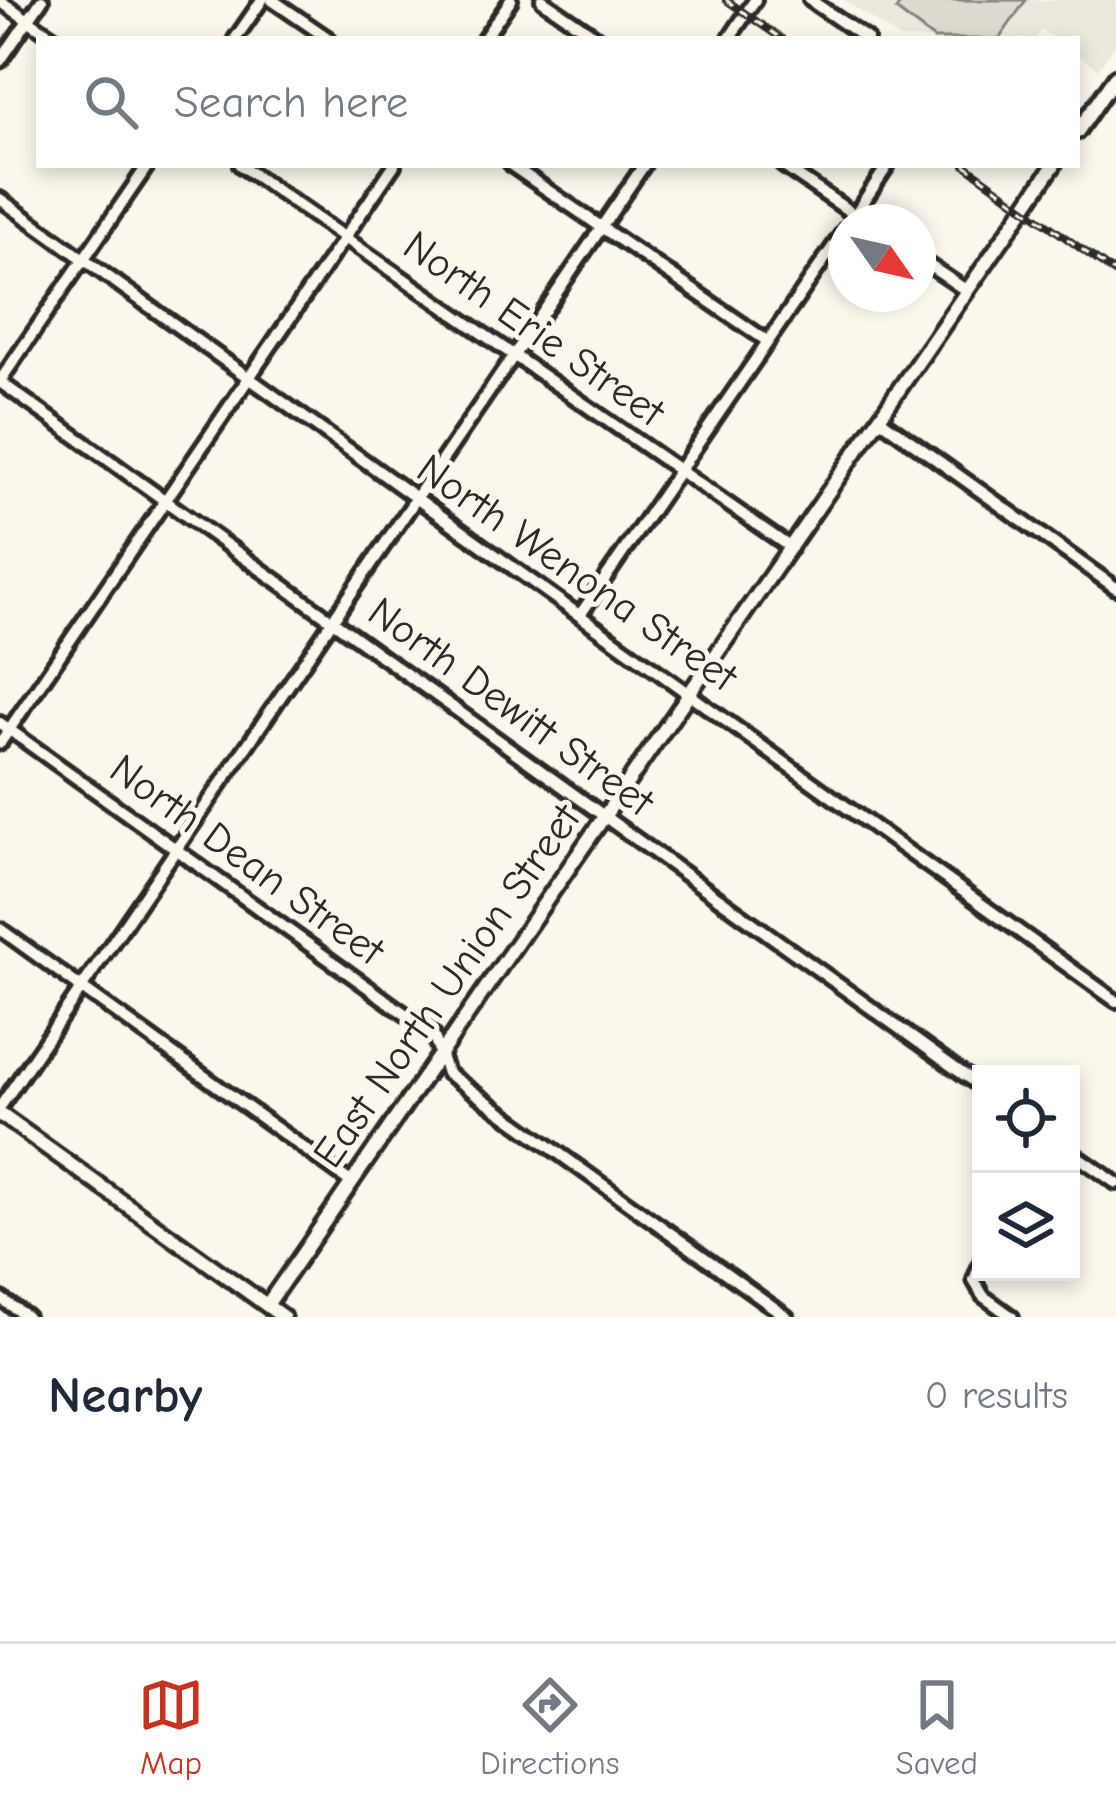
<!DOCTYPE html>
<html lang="en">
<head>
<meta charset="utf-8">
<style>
  :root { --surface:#fff; --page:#f6f6f7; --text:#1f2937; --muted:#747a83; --line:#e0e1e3; --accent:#c8321e }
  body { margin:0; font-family:"Comic Neue",sans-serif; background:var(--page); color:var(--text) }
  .controls { position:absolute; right:36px; bottom:36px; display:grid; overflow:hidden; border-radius:0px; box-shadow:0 6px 18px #0003 }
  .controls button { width:108px; height:108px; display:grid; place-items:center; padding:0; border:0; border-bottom:3px solid var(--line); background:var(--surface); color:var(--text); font:60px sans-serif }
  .compass { position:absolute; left:828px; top:204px; width:108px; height:108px; border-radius:50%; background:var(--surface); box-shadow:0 6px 18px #0003; rotate:124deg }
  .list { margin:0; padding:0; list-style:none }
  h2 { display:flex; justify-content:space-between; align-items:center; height:156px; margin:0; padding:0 48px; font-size:51px }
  h2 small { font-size:39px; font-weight:400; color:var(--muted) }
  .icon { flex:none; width:66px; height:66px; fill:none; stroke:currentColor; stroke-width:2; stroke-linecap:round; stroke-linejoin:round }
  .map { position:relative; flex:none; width:1116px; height:1317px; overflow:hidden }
  .search { position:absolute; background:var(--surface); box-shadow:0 6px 18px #0003; left:36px; right:36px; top:36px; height:132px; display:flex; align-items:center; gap:30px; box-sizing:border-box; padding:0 42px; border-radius:0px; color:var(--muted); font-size:45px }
  .sheet { height:324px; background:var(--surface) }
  nav { display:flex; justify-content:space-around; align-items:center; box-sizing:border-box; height:168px; border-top:3px solid var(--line); background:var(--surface); font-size:33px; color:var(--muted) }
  nav a { display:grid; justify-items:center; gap:6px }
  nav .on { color:var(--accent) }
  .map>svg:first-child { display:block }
  .built { fill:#ebe8de }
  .green { fill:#dddad0; stroke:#84827e; stroke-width:3 }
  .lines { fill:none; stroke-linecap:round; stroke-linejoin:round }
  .minor-casing { stroke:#2b2b2b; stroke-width:20 }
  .tertiary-casing { stroke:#2b2b2b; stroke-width:21 }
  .minor { stroke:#fbf7ec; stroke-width:10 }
  .tertiary { stroke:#fbf7ec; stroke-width:12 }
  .rail-casing { stroke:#2b2b2b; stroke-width:8 }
  .rail { stroke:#fbf7ec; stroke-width:3; stroke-dasharray:9; stroke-linecap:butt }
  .labels { text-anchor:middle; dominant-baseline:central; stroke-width:10; stroke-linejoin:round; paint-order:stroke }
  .street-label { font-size:42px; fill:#2b2b2b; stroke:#fbf7ec }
</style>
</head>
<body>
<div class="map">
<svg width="1116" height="1317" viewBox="0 0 1116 1317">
  <rect width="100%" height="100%" fill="#fbf7ec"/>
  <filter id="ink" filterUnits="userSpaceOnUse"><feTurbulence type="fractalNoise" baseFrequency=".00833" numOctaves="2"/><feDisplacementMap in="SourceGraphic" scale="24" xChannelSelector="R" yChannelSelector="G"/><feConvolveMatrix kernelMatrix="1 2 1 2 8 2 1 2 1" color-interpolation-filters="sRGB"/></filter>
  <g filter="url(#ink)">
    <path class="built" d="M844 0H1116V43L1098 69 1077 54V39H1055L1042 30 1035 39H900Z"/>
    <path class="green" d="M902 0H1026L999 39H934L896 10Z"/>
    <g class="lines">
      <g class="minor-casing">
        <path id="minor" d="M272 0 329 39
          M542 0 599 39
          M810 0 867 39
          M0 1 56 39
          M235 39 262 0
          M484 39 511 0
          M729 39 755 0
          M0 61 42 0
          M240 165 791 548
          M511 165 767 341
          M782 165 865 222
          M0 199 1116 1001
          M852 219 888 165
          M918 258 967 291
          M0 381 148 165
          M0 382 981 1087
          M881 420 1116 588
          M580 615 846 228
          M0 723 433 1034 447 1073 787 1317
          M0 743 394 165
          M0 929 352 1183
          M0 1107 644 165
          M1071 1152 1116 1183
          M981 1262 974 1280 983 1296 1012 1317
          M0 1298 27 1317"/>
      </g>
      <g class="tertiary-casing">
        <path id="tertiary" d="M1077 132 1116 76
          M0 1114 283 1317
          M267 1305 1054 165"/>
      </g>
      <use href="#minor" class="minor"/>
      <use href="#tertiary" class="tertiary"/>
      <g class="rail-casing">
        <path id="rail" d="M726 0 782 39
          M965 165 1116 274"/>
      </g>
      <use href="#rail" class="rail"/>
    </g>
  </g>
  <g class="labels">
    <g class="street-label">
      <text transform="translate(534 329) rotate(35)">North Erie Street</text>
      <text transform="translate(577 573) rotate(35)">North Wenona Street</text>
      <text transform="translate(511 707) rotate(36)">North Dewitt Street</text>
      <text transform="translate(247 860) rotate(36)">North Dean Street</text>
      <text transform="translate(447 986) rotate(-55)">East North Union Street</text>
    </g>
  </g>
</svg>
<div class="controls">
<button><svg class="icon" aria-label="locate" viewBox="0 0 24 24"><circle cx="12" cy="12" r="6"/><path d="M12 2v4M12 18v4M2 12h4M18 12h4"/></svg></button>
<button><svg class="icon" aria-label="layers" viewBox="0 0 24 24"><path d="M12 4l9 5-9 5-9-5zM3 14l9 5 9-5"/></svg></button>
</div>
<svg class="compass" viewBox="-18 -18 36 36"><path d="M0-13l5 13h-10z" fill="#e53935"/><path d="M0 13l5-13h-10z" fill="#747a83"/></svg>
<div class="search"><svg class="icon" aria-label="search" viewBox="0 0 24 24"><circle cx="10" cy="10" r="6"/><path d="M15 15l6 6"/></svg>Search here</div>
</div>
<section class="sheet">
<h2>Nearby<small>0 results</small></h2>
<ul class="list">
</ul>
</section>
<nav>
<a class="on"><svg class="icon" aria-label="map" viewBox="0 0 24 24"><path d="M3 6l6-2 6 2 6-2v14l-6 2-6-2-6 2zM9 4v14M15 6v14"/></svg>Map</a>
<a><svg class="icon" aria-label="directions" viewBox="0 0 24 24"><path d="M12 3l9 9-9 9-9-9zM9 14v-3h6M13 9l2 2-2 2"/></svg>Directions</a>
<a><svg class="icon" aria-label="saved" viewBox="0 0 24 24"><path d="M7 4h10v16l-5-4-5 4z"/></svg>Saved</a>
</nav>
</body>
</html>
